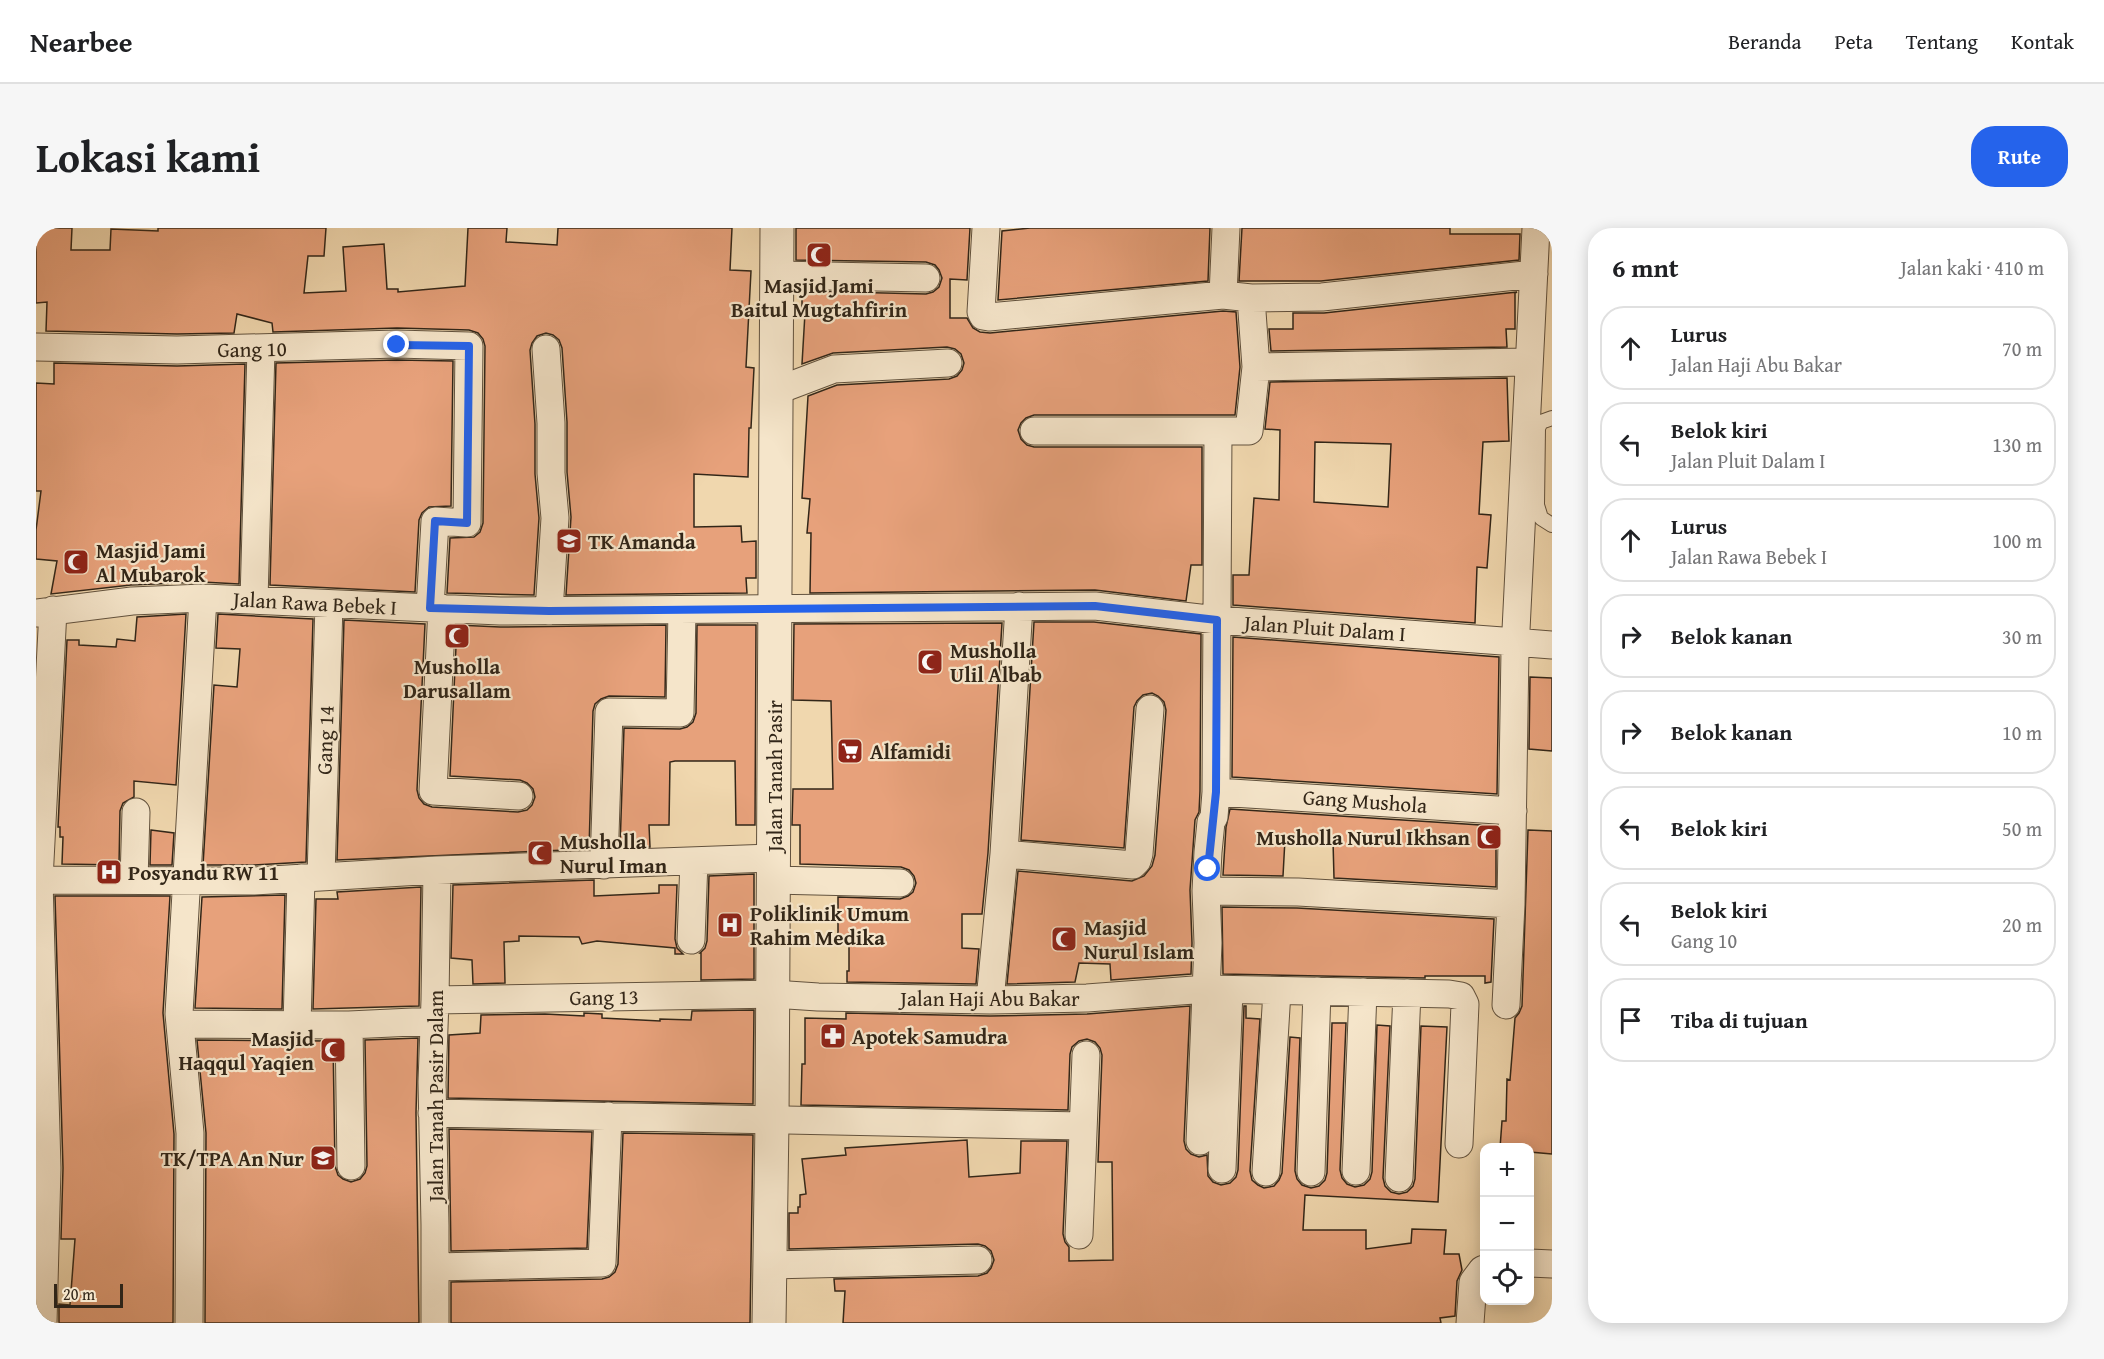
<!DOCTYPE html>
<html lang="id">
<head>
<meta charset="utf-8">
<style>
  :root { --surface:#fff; --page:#f6f6f6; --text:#202124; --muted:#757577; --line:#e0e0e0; --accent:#2563eb }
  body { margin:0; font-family:"Gentium Book Plus",serif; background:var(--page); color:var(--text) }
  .controls { position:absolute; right:18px; bottom:18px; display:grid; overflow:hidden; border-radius:12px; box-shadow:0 3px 15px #0003 }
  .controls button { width:54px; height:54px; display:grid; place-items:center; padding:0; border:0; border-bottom:2px solid var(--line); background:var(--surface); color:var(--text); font:30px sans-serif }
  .scale { position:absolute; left:18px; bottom:15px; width:69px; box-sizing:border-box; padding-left:6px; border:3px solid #322618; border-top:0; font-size:16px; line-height:21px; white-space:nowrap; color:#322618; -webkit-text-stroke:4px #f5e5ca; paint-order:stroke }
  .stop { position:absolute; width:18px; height:18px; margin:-14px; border:4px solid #2563eb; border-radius:50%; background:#fff }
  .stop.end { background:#2563eb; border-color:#fff; box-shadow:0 2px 6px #0008 }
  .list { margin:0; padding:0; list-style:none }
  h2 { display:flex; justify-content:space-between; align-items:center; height:78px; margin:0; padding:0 24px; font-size:26px }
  h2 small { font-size:20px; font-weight:400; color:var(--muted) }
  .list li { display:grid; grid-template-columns:39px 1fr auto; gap:18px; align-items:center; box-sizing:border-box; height:84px; margin:0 12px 12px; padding:0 12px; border:2px solid var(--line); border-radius:24px }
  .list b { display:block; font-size:22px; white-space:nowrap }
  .list p { margin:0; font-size:20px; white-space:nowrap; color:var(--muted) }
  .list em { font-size:20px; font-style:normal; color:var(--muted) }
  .icon { flex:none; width:33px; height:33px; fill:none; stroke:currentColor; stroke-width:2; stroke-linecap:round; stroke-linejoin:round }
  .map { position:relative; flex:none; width:1516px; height:1095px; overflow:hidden; border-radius:24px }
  header { display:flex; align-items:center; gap:36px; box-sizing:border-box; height:84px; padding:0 30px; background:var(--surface); border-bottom:2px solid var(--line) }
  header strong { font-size:28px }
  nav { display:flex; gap:33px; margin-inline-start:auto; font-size:21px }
  .intro { display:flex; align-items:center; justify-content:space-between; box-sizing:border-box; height:144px; padding:0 36px }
  h1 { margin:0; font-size:42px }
  .button { padding:15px 27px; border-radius:24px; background:var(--accent); color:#fff; font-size:21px; font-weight:700 }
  main { display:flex; gap:36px; padding:0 36px }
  aside { flex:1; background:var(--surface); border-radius:24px; box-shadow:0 3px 15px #0003 }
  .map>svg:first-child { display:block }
  .building { fill:#e7a17b; stroke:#322618; stroke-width:1.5; fill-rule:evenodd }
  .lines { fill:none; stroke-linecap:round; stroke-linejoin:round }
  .service-casing { stroke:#62523e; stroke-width:16 }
  .minor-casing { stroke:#62523e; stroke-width:29 }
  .tertiary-casing { stroke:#62523e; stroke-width:35 }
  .service { stroke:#f5e5ca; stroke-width:14 }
  .minor { stroke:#f5e5ca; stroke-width:27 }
  .tertiary { stroke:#f5e5ca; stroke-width:33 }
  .route { stroke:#2563eb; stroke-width:8 }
  .labels { text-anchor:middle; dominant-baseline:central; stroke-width:4.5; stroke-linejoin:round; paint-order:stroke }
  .poi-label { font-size:21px; font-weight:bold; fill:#322618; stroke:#f5e5ca; text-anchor:start }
  .street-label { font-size:21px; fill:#322618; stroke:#f5e5ca }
</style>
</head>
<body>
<header>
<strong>Nearbee</strong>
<nav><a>Beranda</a><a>Peta</a><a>Tentang</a><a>Kontak</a></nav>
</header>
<div class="intro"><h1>Lokasi kami</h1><a class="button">Rute</a></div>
<main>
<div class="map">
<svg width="1516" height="1095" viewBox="0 0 1516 1095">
  <rect width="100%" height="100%" fill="#f0d7ae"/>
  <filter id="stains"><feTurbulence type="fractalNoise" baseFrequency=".00333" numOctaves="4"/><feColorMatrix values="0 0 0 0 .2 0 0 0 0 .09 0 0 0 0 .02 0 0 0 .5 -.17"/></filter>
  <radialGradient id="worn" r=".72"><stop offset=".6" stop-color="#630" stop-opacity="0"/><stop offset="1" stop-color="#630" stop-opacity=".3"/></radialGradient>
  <path class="building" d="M0 0H36L35 22H74L75 1 122 3V0H290L288 28H272L268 65 310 63 307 19 348 16 351 61H362V64L429 58 432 0H471L470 14 521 17 522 0H696L694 42 715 43 710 139 718 140 715 200H713L712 249 658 246V299L705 298 706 314 720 313V350H710L711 365 530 367 535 289 531 244V194L526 120 523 112 517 107 510 105 501 108 496 115 494 122 499 196V246L503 290 498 367 411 365 414 310 438 309 444 304 447 295 449 118 447 111 442 105 433 102 361 100 237 104 236 95 201 86 198 105 141 106 10 103 11 74 0 75Z
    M760 0H934L931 52 914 51V90H931L937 100 944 104 954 105 1187 83 1200 84 1204 139 1199 187H998L990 190 985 195 982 202 985 211 991 217 998 219H1166V337H1155L1150 373 1059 362 774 365 775 305H771L774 271 766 270 772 168 801 157 913 151 921 148 926 142 928 135 925 126 919 121 911 119 797 125 766 136 769 85H766V63L890 66 897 64 903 59 906 50 903 42 899 37 890 34 760 32Z
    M994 0H1174L1172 53 962 72 966 3Z
    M1206 0H1414V6H1484L1483 32 1285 53H1203Z
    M1481 64 1479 65V101H1470L1471 119 1235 123 1233 101H1257V85H1288Z
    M361 132 417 133 415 278 393 279 386 285 383 292 379 364 234 357 240 135Z
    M18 135 141 138 209 136 203 356 166 354 95 357 15 366 21 333 0 331V302L5 263H0V155L18 156Z
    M1471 150 1473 213 1447 214 1443 286 1455 287 1451 340 1441 339 1439 395 1197 377V347H1213L1218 270 1243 272 1244 202 1229 201 1234 154ZM1279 214 1355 216 1352 279 1278 274Z
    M150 386 140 557 98 553V569L87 575 84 583 83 637 26 636 27 609H24V599H22L31 412H43V417L80 419 81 411 99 413 101 389Z
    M182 386 277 391 270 634 218 637H167L178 457 201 459 204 421 180 420Z
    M308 392 389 396 381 562 383 570 388 576 396 579 482 584 491 582 496 577 499 569 497 561 491 555 484 552 414 548 421 397 464 399 630 397 629 469 573 468 565 471 559 476 557 483 553 621 301 632Z
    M998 394H1058L1165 406 1164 563 1163 584 1159 592 1154 662 1156 715 1155 746 1075 752 1074 736 1043 735 1039 754 971 756 982 643 1096 653 1108 648 1116 638 1119 627 1130 482 1128 474 1122 468 1116 465 1107 467 1101 473 1098 479 1088 620 985 612Z
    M966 395 952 625 946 686H926V720L943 721 940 756 811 754V743H813V708H802V669L864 671 872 668 877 664 880 655 878 648 873 642 865 639 764 636V597H756L757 561H797L795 473 757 472 758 396Z
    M661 397H720L719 597H700L699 533H639L634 534 633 597H613L614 619 584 620 588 500 644 501 651 499 657 494 660 485Z
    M1197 409 1463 429 1461 566 1196 549Z
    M1494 449 1516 450V523L1493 521Z
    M1194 581 1460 598V659L1298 650 1297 613 1249 611 1247 648 1187 647 1190 599Z
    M115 602 138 605 136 637H114Z
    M1492 602 1516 603V926L1494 924V920H1464L1466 893H1470L1471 851 1474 852 1479 790 1483 785 1486 778Z
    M718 646V751L665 752V725H664L669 720 671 713 673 648Z
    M558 652V668L623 665V657H641L639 711 641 720 647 726H639V720L561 713 546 716 543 709 483 708V713L468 714 469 755 437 756 436 732 415 730 417 657Z
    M385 659 383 778 277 781 280 671H302L301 664Z
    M249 667 246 781 159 780 166 669Z
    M19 668H134L127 785 138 906 137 1095H23V1076L34 1077 39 1011H25L27 940Z
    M1186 679 1261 680 1458 691 1455 754 1449 755V748H1389V750L1187 746Z
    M1154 778 1148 913 1150 921 1155 926 1163 929 1171 927 1172 948 1177 954 1185 957 1194 955 1200 949 1202 942 1208 778H1210V790L1224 791 1214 943 1216 952 1222 957 1228 960 1238 958 1243 952 1246 945 1254 809 1264 810 1259 943 1261 951 1266 957 1275 960 1283 958 1289 952 1291 945 1296 795H1310L1304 942 1306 950 1311 956 1319 959 1328 957 1334 951 1336 944 1341 797 1354 798 1347 950 1349 958 1355 964 1363 966 1371 964 1377 958 1379 951 1385 798 1411 799 1402 974 1269 967 1267 1002H1330V1021L1375 1015 1376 1001 1410 1002 1408 1026H1423L1426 1042 1421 1053 1419 1088 1404 1090 1405 1095H807L809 1063H799L798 1051 942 1048 951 1045 955 1040 958 1032 955 1023 949 1018 942 1016 753 1021V985H762V979H764V967L770 966 766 931 810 927 809 920 931 912 933 949 984 945 985 913H1031L1027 1006 1029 1014 1033 1019V1033L1077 1032 1076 934H1062L1066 827 1064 820 1059 814 1051 811 1043 813 1036 819 1034 826 1032 882 765 877 766 836H769V790L810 791V785L954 788 1051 786Z
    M718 782 717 876 412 870 413 807 444 805 445 787 509 786 548 788V785L566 786V790L624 793V791L655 792 656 783Z
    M382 810 380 885 383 1095H169L170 905 161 812 297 813 299 938 302 947 307 951 315 954 324 951 329 945 331 938 329 812Z
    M413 901 556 904 551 1020 415 1023Z
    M587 905 717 907 714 1095H415V1054L566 1051 573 1049 579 1044 582 1036Z"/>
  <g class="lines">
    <g class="service-casing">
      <path id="service" d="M1516 190 1505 194 1502 200 1501 277 1505 290 1516 297"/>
    </g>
    <g class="minor-casing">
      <path id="minor" d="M950 0 945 84 947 88 953 89 1187 67 1215 70 1286 69 1498 46
        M741 47 890 50
        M1187 67 1190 0
        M0 119 141 122 361 116 433 118 431 295 399 293 394 380
        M510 121 515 195V245L519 290 513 383
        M1220 139 1493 134
        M740 163 798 141 912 135
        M998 203H1213L1220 139 1215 70
        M218 372 225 121
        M406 380 397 563 483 568
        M0 385 96 373 167 370 464 383 1059 378 1181 392 1480 414
        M1490 415 1516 417
        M1180 564 1477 583
        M968 626 1097 637 1101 633 1103 626 1114 481
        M568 637 573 484 644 485 646 382
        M285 649 293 376
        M0 652 218 653 401 642 738 630
        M98 652 100 584
        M737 652 864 655
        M1170 663 1262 664 1475 676
        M655 712 658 633
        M399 772 737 766 782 769 954 772 1051 770 1171 761 1413 766 1425 768 1429 776 1423 916
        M954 772 968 626 983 378
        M1470 777 1475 676 1479 422 1500 0
        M144 796 313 797 398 793
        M261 797 265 650
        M313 797 315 938
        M396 885 1047 898
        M1164 913 1172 715 1170 663 1172 624 1175 594 1178 589 1180 564 1182 203
        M1186 941 1193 762
        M1320 943 1327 764
        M1230 944 1241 763
        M1275 944 1281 763
        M1363 950 1371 765
        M1043 1007 1050 827
        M1494 1035 1516 1036
        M735 1037 942 1032
        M400 1039 566 1035 572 888
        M7 1095 11 940 3 652 17 382
        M153 1095 154 905 143 786 167 370
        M399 1095V997L396 854 399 772 401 642
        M1434 1095 1437 1054 1446 1042 1448 1041"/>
    </g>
    <g class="tertiary-casing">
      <path id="tertiary" d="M733 1095 736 893 741 0"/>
    </g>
    <use href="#service" class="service"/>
    <use href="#minor" class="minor"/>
    <use href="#tertiary" class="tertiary"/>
  </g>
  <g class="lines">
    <path class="route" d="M361 117 433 118 431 295 399 293 394 380 513 383 1059 378 1181 392 1180 564 1172 641"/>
  </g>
  <defs>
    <g id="mosque-square" transform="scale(1.35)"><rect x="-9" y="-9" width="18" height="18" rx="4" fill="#8f2418" stroke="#f5e5ca"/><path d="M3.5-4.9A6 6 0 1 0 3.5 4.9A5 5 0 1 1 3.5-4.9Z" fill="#fff"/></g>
    <g id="school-square" transform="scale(1.35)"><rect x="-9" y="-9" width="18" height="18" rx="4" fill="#8f2418" stroke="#f5e5ca"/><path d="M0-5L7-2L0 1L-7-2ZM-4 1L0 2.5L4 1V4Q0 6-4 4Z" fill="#fff"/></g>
    <g id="supermarket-square" transform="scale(1.35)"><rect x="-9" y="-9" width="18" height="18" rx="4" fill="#8f2418" stroke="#f5e5ca"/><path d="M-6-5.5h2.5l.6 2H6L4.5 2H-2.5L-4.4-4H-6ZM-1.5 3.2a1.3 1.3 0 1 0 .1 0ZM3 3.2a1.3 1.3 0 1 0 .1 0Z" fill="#fff"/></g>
    <g id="hospital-square" transform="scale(1.35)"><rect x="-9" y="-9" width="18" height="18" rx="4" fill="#8f2418" stroke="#f5e5ca"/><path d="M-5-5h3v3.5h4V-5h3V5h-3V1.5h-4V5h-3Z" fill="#fff"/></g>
    <g id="pharmacy-square" transform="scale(1.35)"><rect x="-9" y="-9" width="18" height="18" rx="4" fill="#8f2418" stroke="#f5e5ca"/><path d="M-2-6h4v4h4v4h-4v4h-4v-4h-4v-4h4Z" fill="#fff"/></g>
  </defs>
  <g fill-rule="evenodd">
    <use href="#mosque-square" x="783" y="27"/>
    <use href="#school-square" x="533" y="313"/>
    <use href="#mosque-square" x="40" y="334"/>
    <use href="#mosque-square" x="421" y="408"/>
    <use href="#mosque-square" x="894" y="434"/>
    <use href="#supermarket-square" x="814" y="523"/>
    <use href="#mosque-square" x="1453" y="609"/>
    <use href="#mosque-square" x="504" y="625"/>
    <use href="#hospital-square" x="73" y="644"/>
    <use href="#hospital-square" x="694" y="697"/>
    <use href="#mosque-square" x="1028" y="711"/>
    <use href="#pharmacy-square" x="797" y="808"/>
    <use href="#mosque-square" x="297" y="822"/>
    <use href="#school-square" x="287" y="930"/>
  </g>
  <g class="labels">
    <g class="poi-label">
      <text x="783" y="57" text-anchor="middle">Masjid Jami<tspan x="783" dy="24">Baitul Mugtahfirin</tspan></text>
      <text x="552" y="313">TK Amanda</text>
      <text x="60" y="322">Masjid Jami<tspan x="60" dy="24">Al Mubarok</tspan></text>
      <text x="914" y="422">Musholla<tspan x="914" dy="24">Ulil Albab</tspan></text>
      <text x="421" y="438" text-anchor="middle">Musholla<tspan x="421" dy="24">Darusallam</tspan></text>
      <text x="834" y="523">Alfamidi</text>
      <text x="1434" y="609" text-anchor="end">Musholla Nurul Ikhsan</text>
      <text x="524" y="613">Musholla<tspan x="524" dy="24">Nurul Iman</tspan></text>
      <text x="92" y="644">Posyandu RW 11</text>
      <text x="714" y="685">Poliklinik Umum<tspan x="714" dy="24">Rahim Medika</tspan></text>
      <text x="1048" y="699">Masjid<tspan x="1048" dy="24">Nurul Islam</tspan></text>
      <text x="816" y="808">Apotek Samudra</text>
      <text x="278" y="810" text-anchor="end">Masjid<tspan x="278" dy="24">Haqqul Yaqien</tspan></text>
      <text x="268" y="930" text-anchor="end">TK/TPA An Nur</text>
    </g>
    <g class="street-label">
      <text transform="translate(216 121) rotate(-1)">Gang 10</text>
      <text transform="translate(279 375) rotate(3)">Jalan Rawa Bebek I</text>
      <text transform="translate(1289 400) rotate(4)">Jalan Pluit Dalam I</text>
      <text transform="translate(289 512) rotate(-88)">Gang 14</text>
      <text transform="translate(738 548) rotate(-90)">Jalan Tanah Pasir</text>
      <text transform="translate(1329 573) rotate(4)">Gang Mushola</text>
      <text transform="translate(568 769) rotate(-1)">Gang 13</text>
      <text x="954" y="770">Jalan Haji Abu Bakar</text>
      <text transform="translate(399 868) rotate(-90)">Jalan Tanah Pasir Dalam</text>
    </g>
  </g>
  <rect width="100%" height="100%" filter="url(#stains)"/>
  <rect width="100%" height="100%" fill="url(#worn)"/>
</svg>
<div class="controls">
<button>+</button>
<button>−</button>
<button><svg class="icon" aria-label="locate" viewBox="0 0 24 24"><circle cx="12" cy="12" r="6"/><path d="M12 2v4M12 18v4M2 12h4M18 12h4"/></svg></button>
</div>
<div class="scale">20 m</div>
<div class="stop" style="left:1172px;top:641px"></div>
<div class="stop end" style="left:361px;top:117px"></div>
</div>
<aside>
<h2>6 mnt<small>Jalan kaki · 410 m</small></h2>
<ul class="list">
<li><svg class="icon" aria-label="ahead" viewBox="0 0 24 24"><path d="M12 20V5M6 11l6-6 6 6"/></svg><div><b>Lurus</b><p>Jalan Haji Abu Bakar</p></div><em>70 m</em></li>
<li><svg class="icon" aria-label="left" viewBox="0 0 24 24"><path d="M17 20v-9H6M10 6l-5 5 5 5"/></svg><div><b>Belok kiri</b><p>Jalan Pluit Dalam I</p></div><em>130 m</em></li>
<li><svg class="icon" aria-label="ahead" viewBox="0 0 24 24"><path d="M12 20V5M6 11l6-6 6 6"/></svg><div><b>Lurus</b><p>Jalan Rawa Bebek I</p></div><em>100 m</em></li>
<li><svg class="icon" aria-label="right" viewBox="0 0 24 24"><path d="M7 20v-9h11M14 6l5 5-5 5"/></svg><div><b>Belok kanan</b></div><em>30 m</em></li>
<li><svg class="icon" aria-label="right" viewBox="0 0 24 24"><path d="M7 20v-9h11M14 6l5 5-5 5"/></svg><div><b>Belok kanan</b></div><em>10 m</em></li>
<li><svg class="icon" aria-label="left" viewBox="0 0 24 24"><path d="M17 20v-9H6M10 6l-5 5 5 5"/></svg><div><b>Belok kiri</b></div><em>50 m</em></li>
<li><svg class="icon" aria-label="left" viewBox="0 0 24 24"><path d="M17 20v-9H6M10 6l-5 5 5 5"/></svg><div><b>Belok kiri</b><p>Gang 10</p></div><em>20 m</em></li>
<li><svg class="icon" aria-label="arrive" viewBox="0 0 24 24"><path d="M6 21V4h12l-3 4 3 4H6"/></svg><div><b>Tiba di tujuan</b></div></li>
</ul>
</aside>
</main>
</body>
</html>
